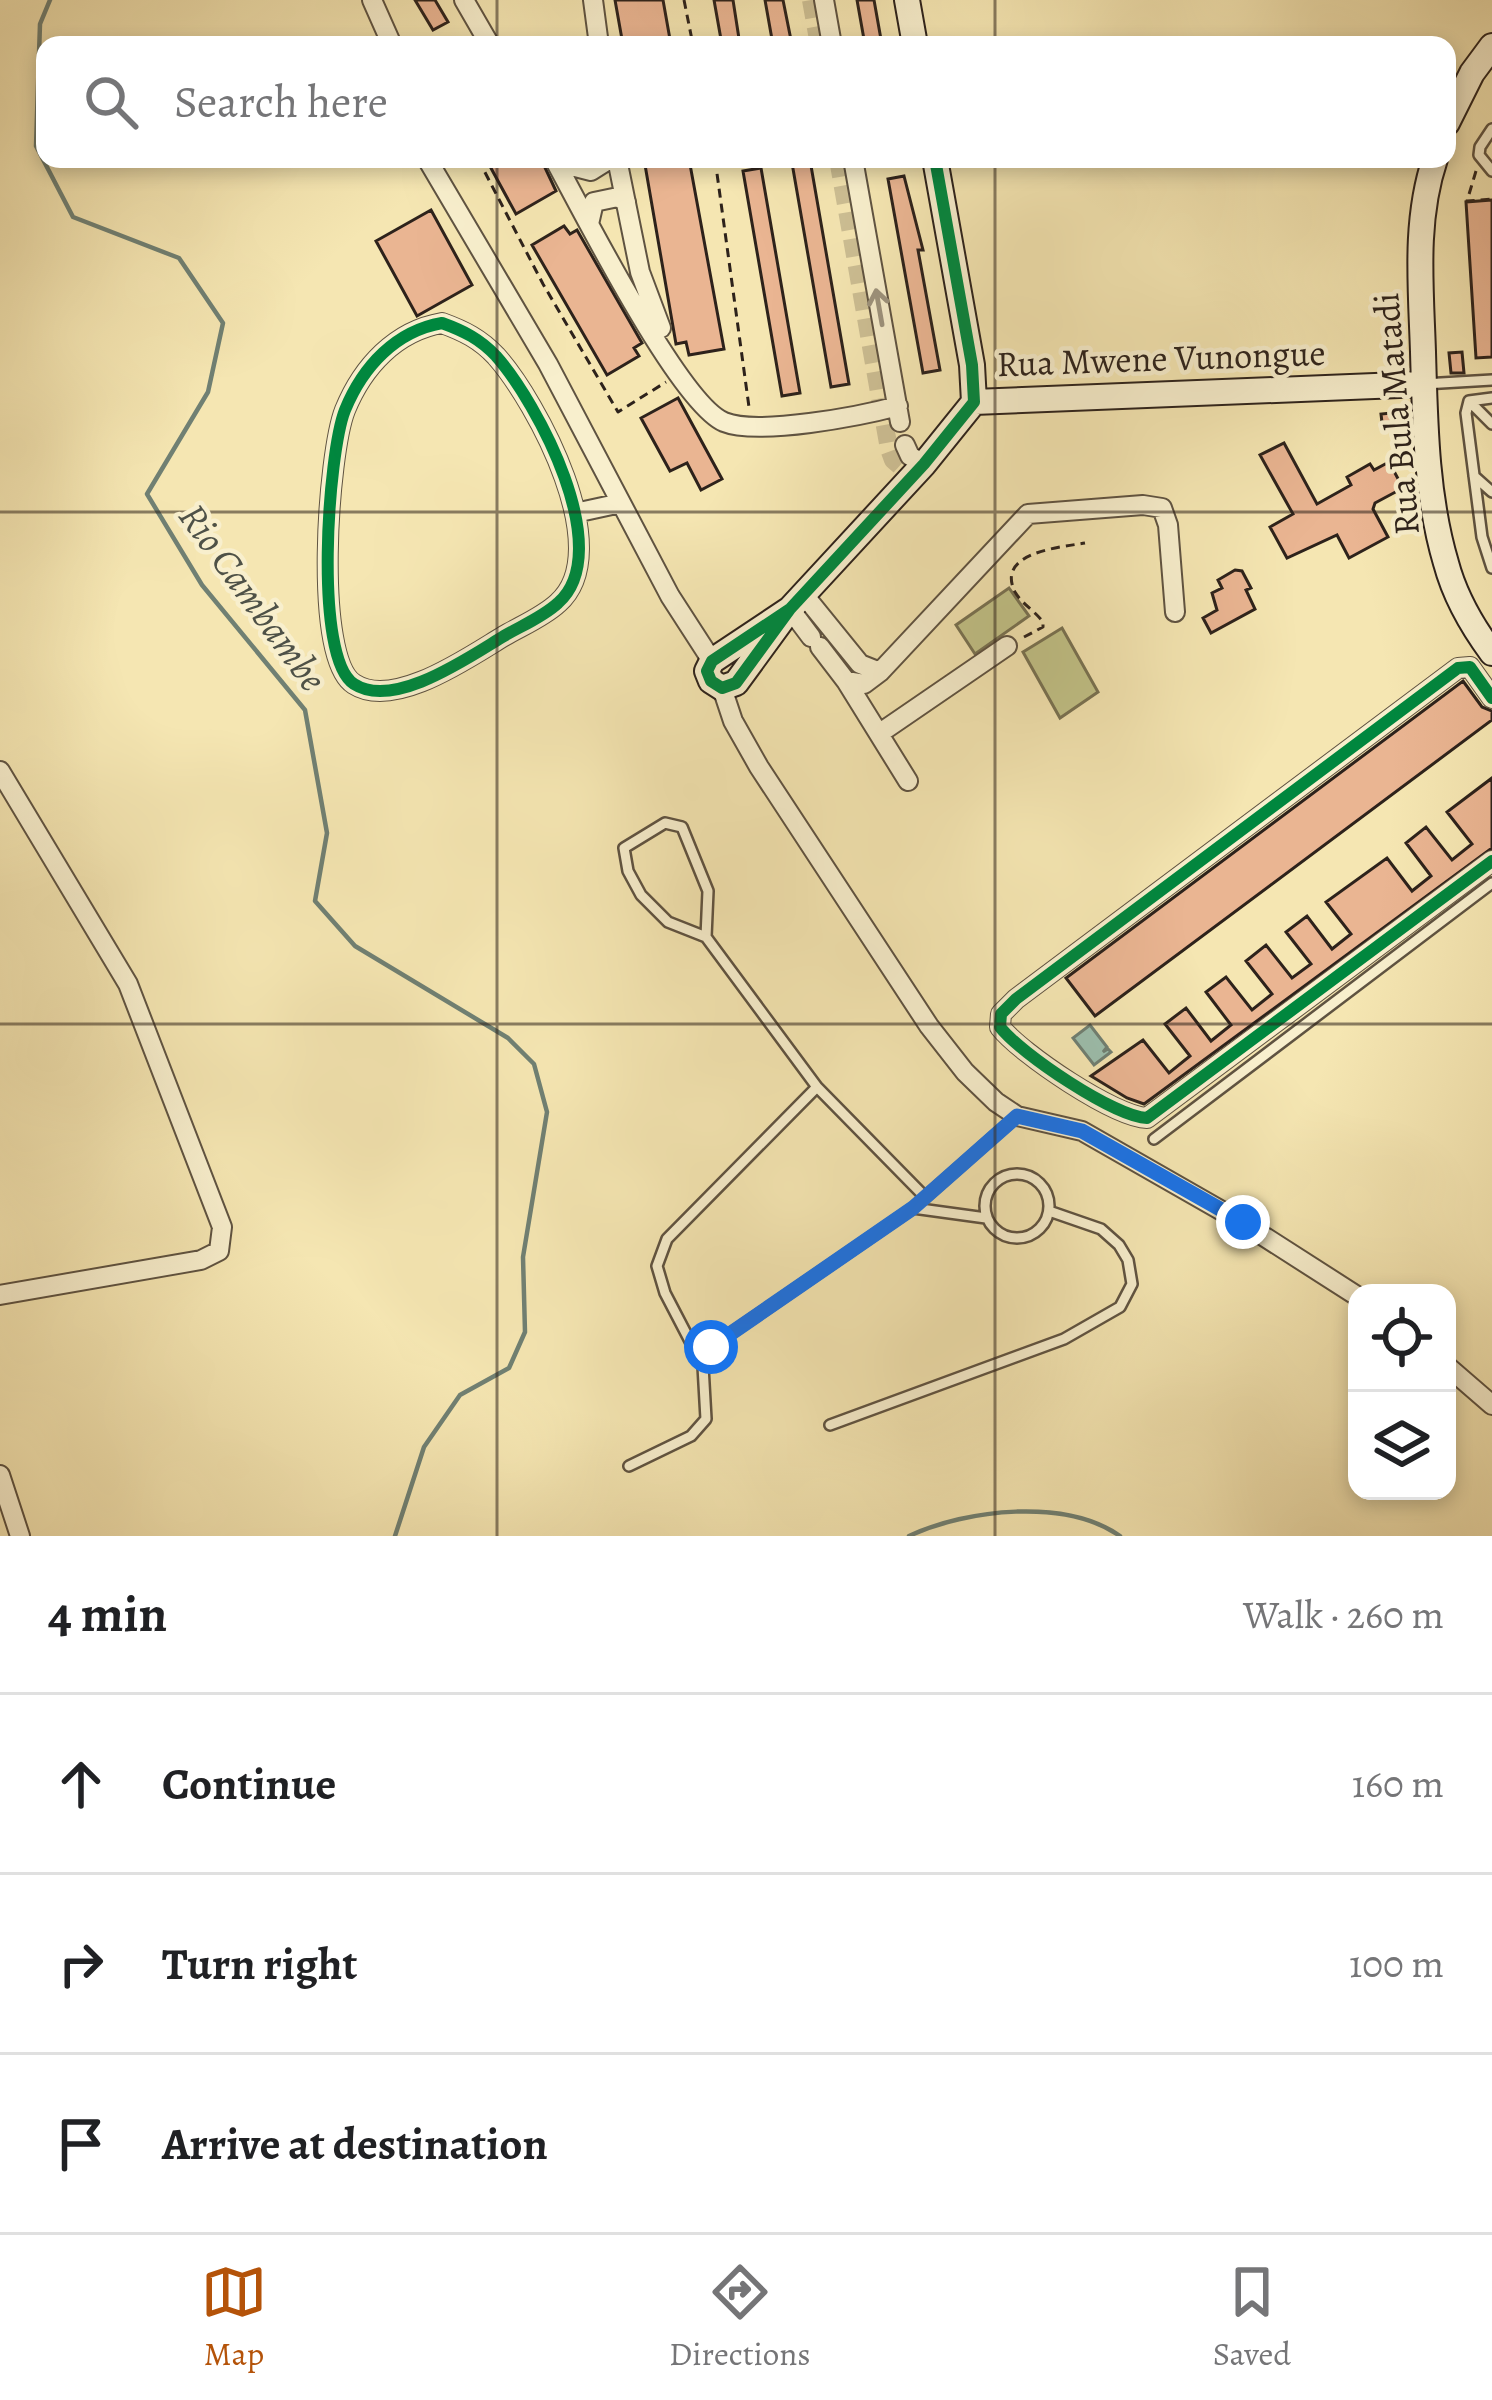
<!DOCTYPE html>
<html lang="en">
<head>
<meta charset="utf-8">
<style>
  :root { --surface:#fff; --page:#f2f2f2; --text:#202124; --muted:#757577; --line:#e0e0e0; --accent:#b45309 }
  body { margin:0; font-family:Alegreya,serif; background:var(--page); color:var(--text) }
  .controls { position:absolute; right:36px; bottom:36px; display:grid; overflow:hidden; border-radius:24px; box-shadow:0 6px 18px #0003 }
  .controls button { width:108px; height:108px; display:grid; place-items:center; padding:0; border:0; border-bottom:3px solid var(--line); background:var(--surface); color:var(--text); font:60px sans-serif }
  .stop { position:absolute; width:36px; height:36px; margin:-27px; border:9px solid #1a73e8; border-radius:50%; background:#fff }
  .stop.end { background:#1a73e8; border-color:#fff; box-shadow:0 3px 12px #0008 }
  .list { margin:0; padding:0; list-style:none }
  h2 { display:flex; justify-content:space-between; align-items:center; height:156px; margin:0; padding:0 48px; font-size:51px }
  h2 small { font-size:39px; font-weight:400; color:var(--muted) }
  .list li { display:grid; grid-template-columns:78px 1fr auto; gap:36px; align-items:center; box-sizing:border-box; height:180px; padding:0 48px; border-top:3px solid var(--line) }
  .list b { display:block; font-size:45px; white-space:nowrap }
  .list em { font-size:39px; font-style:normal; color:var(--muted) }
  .icon { flex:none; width:66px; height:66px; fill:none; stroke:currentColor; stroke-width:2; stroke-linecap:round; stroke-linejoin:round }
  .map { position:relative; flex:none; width:1492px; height:1536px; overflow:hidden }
  .search { position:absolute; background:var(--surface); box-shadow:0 6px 18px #0003; left:36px; right:36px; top:36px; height:132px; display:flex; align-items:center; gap:30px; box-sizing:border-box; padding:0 42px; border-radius:24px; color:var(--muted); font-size:45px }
  .sheet { height:696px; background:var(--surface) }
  nav { display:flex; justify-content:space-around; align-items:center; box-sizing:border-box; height:168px; border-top:3px solid var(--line); background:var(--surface); font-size:33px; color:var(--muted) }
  nav a { display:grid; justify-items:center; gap:6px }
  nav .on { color:var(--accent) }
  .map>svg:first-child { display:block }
  .park { fill:#c2c388; stroke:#787252; stroke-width:3 }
  .water { fill:#9cbfae; stroke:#708073; stroke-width:3 }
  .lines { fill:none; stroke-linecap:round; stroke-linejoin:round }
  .stream { stroke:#708073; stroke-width:4.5 }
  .building { fill:#eab592; stroke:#2d221b; stroke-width:3 }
  .street-tunnel { stroke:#cdbf94; stroke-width:18; stroke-dasharray:18 9; stroke-linecap:butt }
  .lane-casing { stroke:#5f5341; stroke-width:14 }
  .street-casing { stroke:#5f5341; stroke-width:22 }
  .secondary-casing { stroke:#2d221b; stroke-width:28 }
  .path { stroke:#2d221b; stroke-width:3; stroke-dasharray:9 6; stroke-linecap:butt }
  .lane { stroke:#f8efcd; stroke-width:9 }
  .street { stroke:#f8efcd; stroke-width:18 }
  .secondary { stroke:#f8efcd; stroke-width:24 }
  .cycleway-casing { stroke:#f8efcd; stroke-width:20 }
  .cycleway { stroke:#00873e; stroke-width:12 }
  .oneway { stroke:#9d937d }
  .route { stroke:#1a73e8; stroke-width:15 }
  .grid { fill:none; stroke:#2d221b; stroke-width:3; stroke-opacity:0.55 }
  .labels { text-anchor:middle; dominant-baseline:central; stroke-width:9; stroke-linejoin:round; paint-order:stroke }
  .street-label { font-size:36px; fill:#2d221b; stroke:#f8efcd }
  .water-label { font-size:39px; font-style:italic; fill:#4e5147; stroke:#f8efcd }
</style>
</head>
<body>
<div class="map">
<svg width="1492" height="1536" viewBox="0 0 1492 1536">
  <rect width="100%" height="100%" fill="#f5e6b2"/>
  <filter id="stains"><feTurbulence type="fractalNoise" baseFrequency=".00167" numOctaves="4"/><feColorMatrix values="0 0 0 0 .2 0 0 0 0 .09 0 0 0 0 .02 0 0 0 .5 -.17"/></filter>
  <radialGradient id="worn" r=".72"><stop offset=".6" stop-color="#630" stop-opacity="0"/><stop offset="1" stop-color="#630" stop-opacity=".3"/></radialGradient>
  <path class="park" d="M1009 588 1029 616 975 654 956 625Z
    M1062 628 1098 692 1060 718 1023 652Z"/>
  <path class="water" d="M1090 1025 1107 1047 1103 1052 1108 1049 1111 1052 1094 1065 1073 1038Z"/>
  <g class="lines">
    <path class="stream" d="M50 0 40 24 36 146 73 217 179 258 223 323 208 392 147 494 202 585 305 710 327 833 315 901 355 946 508 1038 534 1064 547 1112 523 1257 525 1332 509 1368 460 1395 424 1447 395 1536
      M909 1536C967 1509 1066 1498 1120 1536"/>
  </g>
  <path class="building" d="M415 0H435L448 22 433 30Z
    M615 0H663L671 45H623Z
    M714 0H733L740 45H722Z
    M765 0H783L792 45H773Z
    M857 0H874L882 45H865Z
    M486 159H541L556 191 516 214Z
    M644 159H689L724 349 689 355 686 342 676 344Z
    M810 160 849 384 831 387 792 163Z
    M761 168 800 393 782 396 743 171Z
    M904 176 923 250H918L940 370 923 373 888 179Z
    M1492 200V357L1476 358 1466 202Z
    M431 210 472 285 417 316 376 241Z
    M564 226 570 234 577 230 642 343 634 348 639 356 607 375 532 245Z
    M1462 352 1464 373H1451L1449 353Z
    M678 398 722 479 701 490 687 463 670 471 641 418Z
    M1402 412 1403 429 1383 431 1381 414Z
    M1284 443 1317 504 1351 485 1347 477 1370 464 1374 470 1389 462 1403 488 1375 503 1373 509 1388 537 1349 558 1337 535 1287 558 1270 527 1293 514 1260 455Z
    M1235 570 1242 571 1251 588 1246 590 1255 609 1211 633 1203 618 1217 610 1212 593 1222 588 1218 580Z
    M1463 681 1482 707 1492 711V720L1095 1016 1066 978Z
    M1492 778V848L1144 1104 1127 1098 1091 1076 1143 1040 1169 1073 1190 1056 1165 1024 1186 1008 1211 1041 1231 1025 1206 992 1226 977 1252 1010 1272 994 1246 961 1266 945 1292 978 1311 964 1286 932 1307 916 1332 949 1351 934 1326 902 1387 858 1412 891 1431 876 1406 843 1426 827 1452 860 1472 844 1447 812Z"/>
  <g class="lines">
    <path class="street-tunnel" d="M811 0 819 45
      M838 159 889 449 893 460 912 477"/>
    <g class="lane-casing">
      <path id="lane" d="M1492 129 1480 147 1479 155 1492 171
        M1424 384 1492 380
        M1469 401 1466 413 1482 537 1492 568
        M1469 401 1492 424
        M1469 401 1492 398
        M1474 476 1492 492
        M706 937 708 891 682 827 665 823 624 848 628 871 641 895 668 922 706 937 817 1087 925 1197
        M1154 1139 1492 883
        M985 1206a32 32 0 1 1 64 0a32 32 0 1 1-64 0Z
        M913 1208 986 1218
        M703 1366 665 1293 657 1266 667 1239 817 1087
        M830 1425 1064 1339 1120 1307 1132 1284 1128 1260 1119 1245 1101 1229 1049 1211
        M629 1466 691 1436 706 1419 703 1366 711 1347 913 1208 1017 1116"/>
    </g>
    <g class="street-casing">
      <path id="street" d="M372 0 392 45
        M464 0 490 45
        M593 0 599 45
        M824 0 832 45
        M427 159 548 364 670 596 712 661
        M554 159C582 210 679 403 724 422 758 436 861 416 898 406
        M617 159 640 272 661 328
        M853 159 900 422
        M556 162 591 171 610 159
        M589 224 594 202 618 197 626 202
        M442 323C464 331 480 339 496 356 537 402 617 551 558 603 543 617 521 626 504 636 469 657 394 710 354 684 313 658 328 453 345 410 363 366 396 331 442 323Z
        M905 445 910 456 924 464
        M575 513 621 503
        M804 595 860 664 880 672
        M790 609 811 637
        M820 647 846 681 908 781
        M846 681 864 684 880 672 1028 514 1143 505 1162 508 1168 525 1175 612
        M722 688 733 721 759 767 929 1026 965 1072 996 1102 1017 1116 1082 1131 1243 1223 1357 1296
        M1492 698 1470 667 1458 668 1016 999 1001 1014 1000 1027C1021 1054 1115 1117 1147 1118L1492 861
        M880 733 1007 646
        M0 771 128 984 222 1227 219 1251 201 1260 0 1295
        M1447 1366 1492 1405
        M0 1475 20 1536"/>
    </g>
    <g class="secondary-casing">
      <path id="secondary" d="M907 0 915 45
        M1447 123 1472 73 1492 46
        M1435 159C1414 221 1421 288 1423 352 1425 422 1426 496 1446 563 1455 597 1472 626 1492 653
        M974 402 1424 384
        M790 609 712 661 707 671 711 681 722 688 736 683 790 609 924 464 974 402 972 365 935 159"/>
    </g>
    <path class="path" d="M684 0 693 45
      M478 159 543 284 618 412 666 382
      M715 159 749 407
      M1476 171 1467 201 1492 199
      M1024 637 1043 627V622C1035 611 1022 604 1015 592 995 552 1062 547 1085 543"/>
    <use href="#lane" class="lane"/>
    <use href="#street" class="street"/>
    <use href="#secondary" class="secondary"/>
    <g class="cycleway-casing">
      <path id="cycleway" d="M442 323C464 331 480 339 496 356 537 402 617 551 558 603 543 617 521 626 504 636 469 657 394 710 354 684 313 658 328 453 345 410 363 366 396 331 442 323Z
        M790 609 712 661 707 671 711 681 722 688 736 683 790 609 924 464 974 402 972 365 935 159
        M1492 698 1470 667 1458 668 1016 999 1001 1014 1000 1027C1021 1054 1115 1117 1147 1118L1492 861"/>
    </g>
    <use href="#cycleway" class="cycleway"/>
  </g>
  <defs><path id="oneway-shaft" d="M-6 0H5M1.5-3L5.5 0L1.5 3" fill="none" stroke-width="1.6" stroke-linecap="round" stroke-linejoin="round" transform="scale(3)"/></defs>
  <use class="oneway" href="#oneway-shaft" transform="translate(879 307) rotate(-100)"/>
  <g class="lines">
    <path class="route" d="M711 1347 913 1208 1017 1116 1082 1131 1243 1222"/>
  </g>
  <path class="grid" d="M497 0V45M995 0V45M497 159V1536M995 159V1536M0 512H1492M0 1024H1492"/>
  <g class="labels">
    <g class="street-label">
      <text transform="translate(1161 358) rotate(-2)">Rua Mwene Vunongue</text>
      <text transform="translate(1396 414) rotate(-95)">Rua Bula Matadi</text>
    </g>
    <g class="water-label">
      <text transform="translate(253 597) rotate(54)">Rio Cambambe</text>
    </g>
  </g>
  <rect width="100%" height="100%" filter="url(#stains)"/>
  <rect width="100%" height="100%" fill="url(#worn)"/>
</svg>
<div class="controls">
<button><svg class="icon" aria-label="locate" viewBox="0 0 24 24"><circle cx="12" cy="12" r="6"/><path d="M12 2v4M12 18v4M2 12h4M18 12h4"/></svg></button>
<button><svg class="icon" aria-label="layers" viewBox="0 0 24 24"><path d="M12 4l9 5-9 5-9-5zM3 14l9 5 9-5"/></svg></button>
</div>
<div class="stop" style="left:711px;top:1347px"></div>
<div class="stop end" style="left:1243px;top:1222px"></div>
<div class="search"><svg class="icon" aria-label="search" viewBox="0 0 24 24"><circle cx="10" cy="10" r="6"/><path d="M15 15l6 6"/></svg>Search here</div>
</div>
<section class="sheet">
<h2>4 min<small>Walk · 260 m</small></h2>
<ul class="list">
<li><svg class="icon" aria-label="ahead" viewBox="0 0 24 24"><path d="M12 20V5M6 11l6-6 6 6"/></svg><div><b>Continue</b></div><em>160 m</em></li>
<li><svg class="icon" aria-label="right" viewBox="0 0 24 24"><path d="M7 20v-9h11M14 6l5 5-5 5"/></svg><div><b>Turn right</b></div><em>100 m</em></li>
<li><svg class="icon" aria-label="arrive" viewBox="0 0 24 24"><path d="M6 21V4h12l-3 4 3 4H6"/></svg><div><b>Arrive at destination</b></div></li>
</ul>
</section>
<nav>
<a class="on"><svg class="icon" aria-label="map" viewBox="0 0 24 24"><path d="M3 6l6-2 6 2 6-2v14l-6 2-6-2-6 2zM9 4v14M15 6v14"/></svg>Map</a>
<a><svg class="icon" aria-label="directions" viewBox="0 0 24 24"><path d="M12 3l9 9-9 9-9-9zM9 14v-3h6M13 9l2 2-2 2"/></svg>Directions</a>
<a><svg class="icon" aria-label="saved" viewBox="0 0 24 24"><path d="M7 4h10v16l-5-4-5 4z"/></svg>Saved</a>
</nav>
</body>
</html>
